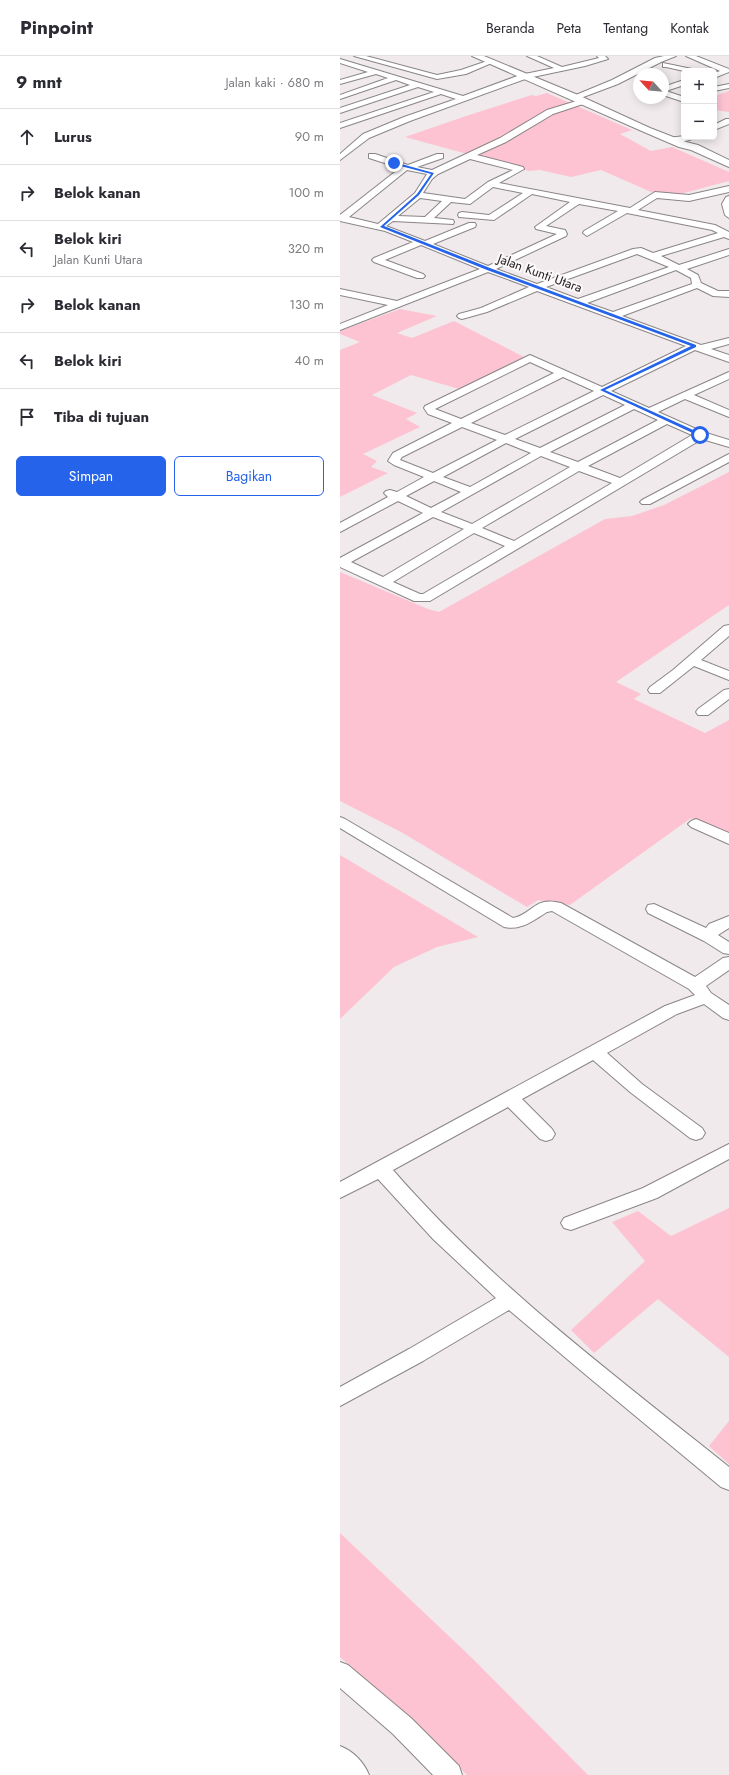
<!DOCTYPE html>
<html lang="id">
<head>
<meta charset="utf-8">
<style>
  :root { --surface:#fff; --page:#f7f7f7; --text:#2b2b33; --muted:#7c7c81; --line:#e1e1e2; --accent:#2563eb }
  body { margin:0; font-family:Jost,sans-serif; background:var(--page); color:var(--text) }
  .controls { position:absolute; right:12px; top:12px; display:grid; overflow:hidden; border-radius:6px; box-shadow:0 2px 10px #0003 }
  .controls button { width:36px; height:36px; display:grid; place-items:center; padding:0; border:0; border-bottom:1px solid var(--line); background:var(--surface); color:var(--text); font:20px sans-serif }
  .compass { position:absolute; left:293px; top:12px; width:36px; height:36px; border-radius:50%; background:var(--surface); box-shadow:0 2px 10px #0003; rotate:296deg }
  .stop { position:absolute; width:12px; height:12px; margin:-9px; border:3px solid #2563eb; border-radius:50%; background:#fff }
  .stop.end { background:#2563eb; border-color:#fff; box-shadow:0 1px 4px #0008 }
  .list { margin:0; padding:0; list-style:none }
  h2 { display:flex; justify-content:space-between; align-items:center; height:52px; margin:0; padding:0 16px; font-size:17px }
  h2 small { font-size:13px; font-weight:400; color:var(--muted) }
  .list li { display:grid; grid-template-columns:26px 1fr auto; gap:12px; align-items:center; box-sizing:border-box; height:56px; padding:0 16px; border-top:1px solid var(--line) }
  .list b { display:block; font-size:15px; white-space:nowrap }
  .list p { margin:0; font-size:13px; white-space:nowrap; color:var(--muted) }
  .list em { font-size:13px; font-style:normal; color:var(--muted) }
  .actions { display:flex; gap:8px; padding:12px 16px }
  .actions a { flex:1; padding:9px 0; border:1px solid var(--accent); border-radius:6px; text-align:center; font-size:14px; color:var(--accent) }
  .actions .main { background:var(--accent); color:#fff }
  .icon { flex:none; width:22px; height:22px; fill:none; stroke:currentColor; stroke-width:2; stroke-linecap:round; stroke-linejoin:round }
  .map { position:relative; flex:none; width:389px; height:1719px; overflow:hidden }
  header { display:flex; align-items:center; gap:24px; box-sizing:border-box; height:56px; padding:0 20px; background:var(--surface); border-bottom:1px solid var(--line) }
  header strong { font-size:19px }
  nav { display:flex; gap:22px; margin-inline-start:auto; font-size:14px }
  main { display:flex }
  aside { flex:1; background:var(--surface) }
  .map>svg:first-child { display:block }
  .green { fill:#fdc3d2 }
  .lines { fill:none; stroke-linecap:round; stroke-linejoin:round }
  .minor-casing { stroke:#8a8586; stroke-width:2 }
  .tertiary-casing { stroke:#8a8586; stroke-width:2 }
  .minor { fill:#fff; fill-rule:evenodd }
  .tertiary { fill:#fff; fill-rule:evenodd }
  .route { fill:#2563eb }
  .labels { text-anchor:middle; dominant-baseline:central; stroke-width:4; stroke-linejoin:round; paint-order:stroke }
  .far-street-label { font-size:13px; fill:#252324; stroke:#fdf8f9 }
</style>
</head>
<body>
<header>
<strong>Pinpoint</strong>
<nav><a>Beranda</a><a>Peta</a><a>Tentang</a><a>Kontak</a></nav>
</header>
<main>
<aside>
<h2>9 mnt<small>Jalan kaki · 680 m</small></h2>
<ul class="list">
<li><svg class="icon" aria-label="ahead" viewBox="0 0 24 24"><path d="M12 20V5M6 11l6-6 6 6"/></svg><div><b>Lurus</b></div><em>90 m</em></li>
<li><svg class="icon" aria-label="right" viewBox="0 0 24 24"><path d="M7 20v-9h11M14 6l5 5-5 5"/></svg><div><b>Belok kanan</b></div><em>100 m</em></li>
<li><svg class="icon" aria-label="left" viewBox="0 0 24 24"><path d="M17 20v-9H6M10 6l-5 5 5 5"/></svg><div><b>Belok kiri</b><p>Jalan Kunti Utara</p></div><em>320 m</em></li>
<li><svg class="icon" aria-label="right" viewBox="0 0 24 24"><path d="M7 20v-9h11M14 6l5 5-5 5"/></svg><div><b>Belok kanan</b></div><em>130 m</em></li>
<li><svg class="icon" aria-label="left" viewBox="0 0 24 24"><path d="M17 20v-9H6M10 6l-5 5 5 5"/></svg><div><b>Belok kiri</b></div><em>40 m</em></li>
<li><svg class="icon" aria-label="arrive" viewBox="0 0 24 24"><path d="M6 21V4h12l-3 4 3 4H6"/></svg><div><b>Tiba di tujuan</b></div></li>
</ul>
<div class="actions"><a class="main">Simpan</a><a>Bagikan</a></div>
</aside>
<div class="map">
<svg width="389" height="1719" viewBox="0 0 389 1719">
  <rect width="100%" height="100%" fill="#f0eaec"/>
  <path class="green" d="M389 35V56L374 54V40Z
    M207 37 292 74 280 78 311 95 332 91 389 116V125L333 140 318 139 261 114 231 121 200 114 189 115 65 81 129 59 192 39 196 40Z
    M60 253 97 260 57 277 72 282 114 265 184 301 119 333 71 319 32 339 77 357 66 363 80 371 23 398 37 405 31 411 48 417 0 441V294L20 286 0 278V275Z
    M389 416V549L276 626 301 638 294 643 365 677 389 664V779L351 762 230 849 198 844 187 851 61 776 0 745V516L88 553 99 556 265 463 292 460 324 449Z
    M0 799 138 881 97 891 54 911 0 963Z
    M389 1152V1301L318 1243 254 1297 231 1274 305 1205 272 1166 298 1155 331 1180Z
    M389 1365V1408L369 1390Z
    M0 1477 131 1601 248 1719H127L50 1644 0 1601Z"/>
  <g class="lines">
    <g class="minor-casing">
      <path id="minor" d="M14 0H26L97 19 121 14 150 4 154 6 126 18 97 23Z
        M187 0H197L222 11 259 2 257 0H265L268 3 245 10 188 22 70 65 29 82 0 104V98L23 78 64 61 116 43 101 38 0 72V67L94 36 78 31 0 57V52L70 29 56 24 0 43V39L48 22 36 18 0 28V24L28 16 0 7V3L123 40 180 19 214 12Z
        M324 0H336L321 6 278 28 238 43H232L231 41 272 24 315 2Z
        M346 0H356L389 13V16L374 22V17L380 15Z
        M323 7 352 13 356 15H344L326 11H323Z
        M341 25H344V29L326 35 344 41V46L323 39V31Z
        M389 28V32L374 35V31Z
        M243 43 247 45 246 47 213 58 166 86 137 99 183 111 184 113 159 127 290 152 315 136 349 139 389 130V136L349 145 317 142 298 154 375 169 389 176V183L384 181 321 200 339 209 389 193V199L347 213 358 219 361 227 378 235H389V241L373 240 357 232 282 260 361 289 389 282V288L371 293 389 299V306L355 294 271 335 309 352 389 316V323L354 339 389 354V361L345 343 318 356 363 376 389 384V391L362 383 90 545H74L0 511V502L83 457 58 445 0 476V467L48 441 44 437 46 435 50 434 57 436 84 421 54 409 48 405 53 397 112 367 88 358 84 352 85 350 190 299 262 331 346 290 197 235 147 256 122 263 119 262 117 260 119 258 141 252 189 231 148 216 0 274V268L48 249 0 239V233L57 245 140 213 81 189 45 204 83 218 85 220 83 222H77L34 206 32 204 34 202 73 186 45 175 0 165V159L60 112 29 102V98H35L68 109 97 98H103V102L77 111 92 114 160 82 207 54ZM130 103 173 114 148 126 125 143 83 137 92 123 98 118ZM67 114 87 118 75 137 38 168 9 161ZM153 131 183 137 149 159 122 156 119 157 118 159 119 161 154 164 192 138 230 146 195 171 196 173 217 178 148 210 93 188 135 171 136 169 135 167H129L85 185 46 170 53 165 113 168 114 166 113 164 94 162 111 146 130 148ZM80 142 102 145 85 161 58 160ZM239 148 278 155 244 175 243 177 247 180 287 157 372 174 378 177 313 197 301 192 293 193 197 228 156 213 226 180 227 178 225 174 206 170ZM297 198 329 211 238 243 206 231ZM336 214 351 222 352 228 273 256 247 247ZM190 306 214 317 121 363 95 353ZM223 321 254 335 165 379 131 367ZM263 339 285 349 200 392 175 383ZM294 353 318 364 238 406 210 396ZM327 368 352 379 280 422 248 410ZM122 371 157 384 93 417 60 404 62 401ZM166 387 191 397 130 431 103 421ZM201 400 230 411 132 468 101 456ZM239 415 272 427 174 485 142 472ZM94 425 121 436 91 452 66 440ZM93 461 124 473 43 521 11 506ZM134 477 165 490 83 538H80L53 526Z
        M386 63H389V68L374 74V69Z
        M344 80 356 81C351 85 333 88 328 84L329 82Z
        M389 140V162L385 159 382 148 386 141Z
        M389 398V406L310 448H302L300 446 302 444Z
        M389 569V580L361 604 389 615V624L354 610 320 637H310L308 634 310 631 333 614 384 570Z
        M389 633V643L368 659H358L356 656 358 653 384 634Z
        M0 761 5 763 173 862C193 858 194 840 221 847L355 921 383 902 389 901V914L366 930 371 937 389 949V964L383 962 364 948 337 958 267 997 302 1028 362 1072 365 1077 362 1082 356 1084 350 1082 290 1036 253 1004 182 1043 212 1073 215 1078 212 1083 206 1085 200 1083 168 1051 53 1114C151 1227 273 1318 389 1411V1434L381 1431 246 1319 169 1254 83 1305 0 1350V1331L69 1293 156 1242 93 1183 38 1123 0 1142V1126L325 950 355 939 349 933 212 855 207 856C194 864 181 875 164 871L0 772Z
        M356 763 389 777V788L351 771 348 768 351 765Z
        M314 848 366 872 369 868 389 860V872L378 879 389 886V898L383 897 364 885 308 857 306 853 308 849Z
        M389 1088V1103L317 1142 231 1174 224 1172 221 1167 224 1162 303 1132Z
        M0 1606 8 1609 71 1662 119 1710 122 1719H93L53 1678 0 1632Z
        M0 1690C13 1695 24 1706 29 1719H0Z"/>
    </g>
    <g class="tertiary-casing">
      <path id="tertiary" d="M132 0H144L238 39 310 72 346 86 358 89 389 104V111L351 94 339 91 304 76Z"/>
    </g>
    <use href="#minor" class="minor"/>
    <use href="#tertiary" class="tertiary"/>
  </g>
  <path class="route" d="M54 106 94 117 79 139 44 170 150 212 356 289V291L265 334 362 378V380H359L260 334 351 290 147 214 40 171 77 138 91 118 53 108Z"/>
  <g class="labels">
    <g class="far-street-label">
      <text transform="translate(200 217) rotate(20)">Jalan Kunti Utara</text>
    </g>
  </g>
</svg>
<div class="controls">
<button>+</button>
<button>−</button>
</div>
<svg class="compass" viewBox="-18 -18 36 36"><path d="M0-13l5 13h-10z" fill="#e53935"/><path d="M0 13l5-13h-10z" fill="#7c7c81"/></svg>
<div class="stop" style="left:360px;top:379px"></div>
<div class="stop end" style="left:54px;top:107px"></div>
</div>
</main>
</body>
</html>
